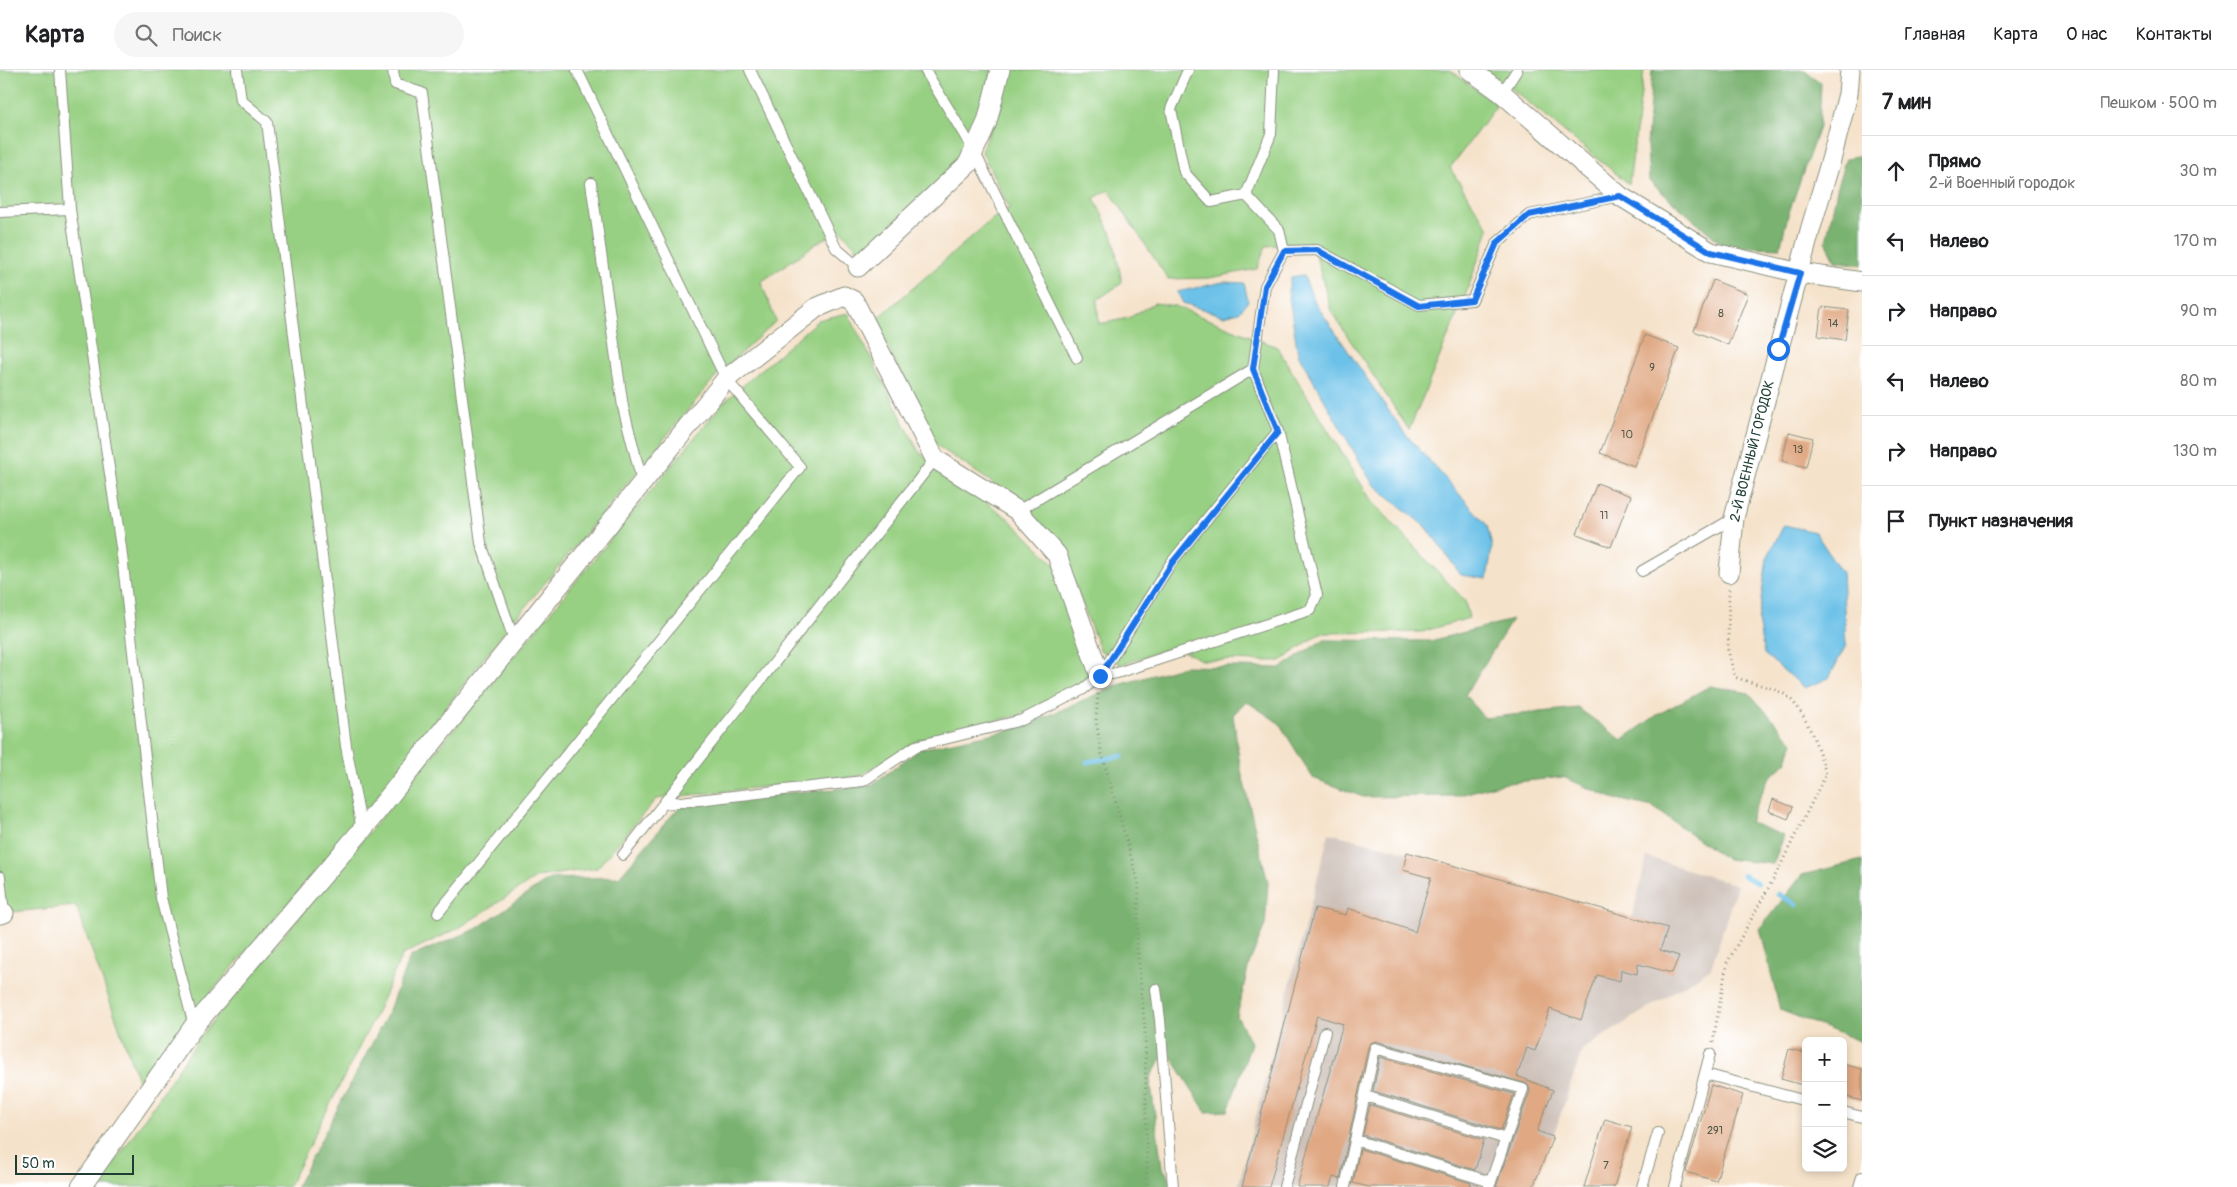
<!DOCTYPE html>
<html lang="ru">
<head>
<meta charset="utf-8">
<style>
  :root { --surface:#fff; --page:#f6f6f6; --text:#202124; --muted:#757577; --line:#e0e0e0 }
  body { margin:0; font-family:Pangolin,sans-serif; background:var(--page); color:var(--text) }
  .controls { position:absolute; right:15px; bottom:15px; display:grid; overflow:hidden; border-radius:8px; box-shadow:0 2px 8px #0003 }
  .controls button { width:45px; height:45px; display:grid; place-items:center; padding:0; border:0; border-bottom:1px solid var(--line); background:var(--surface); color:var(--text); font:25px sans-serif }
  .scale { position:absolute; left:15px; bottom:12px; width:119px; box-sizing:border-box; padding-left:5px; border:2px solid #1f3d34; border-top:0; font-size:14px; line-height:18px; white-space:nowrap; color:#1f3d34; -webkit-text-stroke:4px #fff; paint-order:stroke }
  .stop { position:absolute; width:15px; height:15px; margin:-11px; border:4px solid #1a73e8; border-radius:50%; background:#fff }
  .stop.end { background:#1a73e8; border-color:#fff; box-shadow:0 1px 5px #0008 }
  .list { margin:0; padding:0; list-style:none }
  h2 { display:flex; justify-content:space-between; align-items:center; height:65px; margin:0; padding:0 20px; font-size:21px }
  h2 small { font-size:16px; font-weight:400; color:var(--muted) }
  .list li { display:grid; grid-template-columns:32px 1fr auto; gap:15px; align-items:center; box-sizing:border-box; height:70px; padding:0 20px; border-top:1px solid var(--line) }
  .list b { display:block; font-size:19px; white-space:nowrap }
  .list p { margin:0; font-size:16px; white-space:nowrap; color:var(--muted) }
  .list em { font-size:16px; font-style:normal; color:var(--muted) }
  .icon { flex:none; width:28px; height:28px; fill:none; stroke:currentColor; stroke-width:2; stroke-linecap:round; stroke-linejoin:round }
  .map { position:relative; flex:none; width:1862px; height:1117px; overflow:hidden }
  header { display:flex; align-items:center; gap:30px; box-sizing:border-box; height:70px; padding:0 25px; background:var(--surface); border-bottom:1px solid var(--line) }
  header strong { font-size:24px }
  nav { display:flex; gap:28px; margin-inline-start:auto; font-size:18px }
  .search { width:350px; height:45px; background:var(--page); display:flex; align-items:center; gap:12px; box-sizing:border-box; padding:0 18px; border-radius:28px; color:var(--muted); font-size:19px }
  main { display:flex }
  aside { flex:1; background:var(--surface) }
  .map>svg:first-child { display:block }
  .industrial { fill:#cec1b9 }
  .green { fill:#98d083; stroke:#5c865c }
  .forest { fill:#7ab271; stroke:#4c7852 }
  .water { fill:#6cc1e8; stroke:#467f8e }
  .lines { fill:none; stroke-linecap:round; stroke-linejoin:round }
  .stream { stroke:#6cc1e8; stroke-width:5 }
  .building { fill:#e0a883 }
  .lane-casing { stroke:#8a907f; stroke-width:12 }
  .street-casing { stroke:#8a907f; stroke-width:21 }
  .path { stroke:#8a907f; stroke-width:3; stroke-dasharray:1 4; stroke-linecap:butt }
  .lane { stroke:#fff; stroke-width:10 }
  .street { stroke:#fff; stroke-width:19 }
  .route { stroke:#1a73e8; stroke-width:6 }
  .labels { text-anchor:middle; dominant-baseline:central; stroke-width:5; stroke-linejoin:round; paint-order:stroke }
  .number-label { font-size:11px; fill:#4f5848 }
  .street-label { font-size:14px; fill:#1f3d34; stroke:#fff }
</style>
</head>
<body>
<header>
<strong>Карта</strong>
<div class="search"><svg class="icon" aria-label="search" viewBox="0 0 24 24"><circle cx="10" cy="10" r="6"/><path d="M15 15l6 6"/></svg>Поиск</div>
<nav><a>Главная</a><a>Карта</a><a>О нас</a><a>Контакты</a></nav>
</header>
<main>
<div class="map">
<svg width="1862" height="1117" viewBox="0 0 1862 1117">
  <rect width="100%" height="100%" fill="#fff"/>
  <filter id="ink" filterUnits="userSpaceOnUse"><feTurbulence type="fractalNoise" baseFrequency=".02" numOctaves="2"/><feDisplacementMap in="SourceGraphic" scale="10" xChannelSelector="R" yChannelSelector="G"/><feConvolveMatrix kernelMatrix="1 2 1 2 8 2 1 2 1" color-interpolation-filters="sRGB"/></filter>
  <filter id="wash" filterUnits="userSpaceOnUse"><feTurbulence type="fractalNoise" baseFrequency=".0096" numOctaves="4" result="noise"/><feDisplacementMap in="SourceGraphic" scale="20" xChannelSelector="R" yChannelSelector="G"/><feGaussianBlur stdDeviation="1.12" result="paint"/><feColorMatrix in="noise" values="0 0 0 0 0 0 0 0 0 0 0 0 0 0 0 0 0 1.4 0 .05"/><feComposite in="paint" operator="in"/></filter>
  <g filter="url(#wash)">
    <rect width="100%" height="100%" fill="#f5e2ca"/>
    <path class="industrial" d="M1329 763 1407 782 1632 848 1647 787 1737 815 1711 898 1582 980 1553 1067 1533 1117H1238Z"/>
    <path class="green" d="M0 0H992L980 49 962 90 861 183 841 160 820 171 761 212 776 251 717 305 501 566 350 762 206 928 139 1013 76 836 0 843Z
      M1010 0H1450L1497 35 1450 98 1489 159 1467 221 1409 360 1331 241 1312 172 1266 176 1257 199 1209 208 1168 209 1109 120 1094 128 1113 167 1122 213 1097 230 1099 254 1129 248 1154 233 1175 236 1277 277 1371 430 1465 531 1469 548 1422 562 1320 563 1281 591 1201 590 1175 576 1121 595 1100 580 1063 484 1015 428 936 375 875 251 991 150 1009 138 981 80 999 42Z
      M1485 0H1644L1629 114 1513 20Z
      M848 243 919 382 1009 449 1053 492 1092 608 1020 645 918 670 860 706 656 729 597 798 537 807 459 858 402 885 377 942 288 1117H98L200 967 723 333 818 250Z"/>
    <path class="forest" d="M1652 0H1805L1821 13 1819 57 1788 145 1780 178 1724 176 1649 111 1647 76Z
      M1862 85V195L1836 191 1826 172 1839 110 1846 88Z
      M1512 550 1465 625 1484 648 1578 638 1622 670 1657 645 1710 616 1749 623 1793 672 1787 691 1768 709 1749 752 1784 766 1773 794 1726 789 1653 737 1612 728 1563 707 1499 714 1456 726 1363 727 1313 708 1279 653 1246 631 1233 645 1240 696 1268 813 1265 855 1249 894 1237 946 1251 973 1228 1041 1206 1042 1167 980 1150 1008 1162 1097 1177 1117H296L386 947 410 887 476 859 549 809 619 807 679 737 775 724 870 716 920 679 1023 657 1115 616 1185 596 1281 598 1323 570 1430 571Z
      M1862 790V972L1780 940 1760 858 1802 805Z"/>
    <path class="water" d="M1303 205 1316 234 1402 360 1487 455 1492 477 1487 509 1461 505 1428 459 1372 413 1298 284 1288 221 1291 207Z
      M1223 212 1244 213 1248 231 1239 242 1224 246 1183 233 1177 222Z
      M1784 455 1815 462 1842 503 1846 575 1829 608 1805 618 1764 584 1758 551 1767 488Z"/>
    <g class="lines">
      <path class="stream" d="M1087 692 1122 686
        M1743 805 1757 813
        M1778 824 1797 835"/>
    </g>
    <g id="blocks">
      <path class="building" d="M1713 210 1748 224 1728 275 1694 261Z
        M1822 237 1849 240 1845 270 1818 266Z
        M1645 265 1679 278 1634 396 1600 383Z
        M1789 362 1813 368 1806 397 1782 391Z
        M1597 413 1631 426 1611 477 1577 464Z
        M1773 729 1793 737 1788 749 1769 741Z
        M1407 782 1668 858 1660 880 1679 886 1672 903 1638 894 1637 904 1621 900 1620 911 1597 905 1581 950 1550 939 1535 981 1527 978 1517 1006 1553 1020 1537 1061 1553 1067 1533 1117H1496L1530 1021 1528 1014 1376 971 1370 973 1368 977 1340 1109 1333 1107 1330 1117H1297L1343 954 1317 946 1269 1117H1242L1315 838 1346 845 1348 838 1415 862 1431 808 1403 800Z
        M1789 979 1806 983V1016L1781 1009Z
        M1380 987 1514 1024 1501 1060 1373 1021Z
        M1843 994 1862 999V1031L1843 1026Z
        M1711 1015 1743 1025 1716 1111 1686 1102Z
        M1370 1035 1484 1070 1475 1100 1363 1065Z
        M1605 1049 1632 1057 1614 1117H1584Z
        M1360 1079 1471 1113 1470 1117H1369L1353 1113Z"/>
    </g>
  </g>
  <g filter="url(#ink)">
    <use href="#blocks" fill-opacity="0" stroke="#8a907f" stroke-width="1"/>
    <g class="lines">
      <g class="lane-casing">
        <path id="lane" d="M60 0 70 139 121 477 161 828 194 956
          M237 0 241 30 267 52 346 676 362 760
          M393 0 395 14 422 23 481 473 514 570
          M750 0 836 178 858 197
          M925 0 974 81 1077 288
          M1188 0 1171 39 1184 102 1211 132 1246 125
          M1502 23 1517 0
          M591 113 623 337 642 411
          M0 142 70 139
          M1284 181 1317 180 1419 235 1472 230 1497 173 1529 145 1620 126
          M1018 441 1253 299
          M1642 501 1734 448
          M1100 606 1117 603 1310 540 1317 525 1278 361 1253 299 1265 216 1284 181 1279 160 1246 125 1271 64 1274 0
          M663 734 863 711 916 676 1022 650 1082 620 1100 606 1171 493 1278 361
          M623 785 935 389
          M0 807 4 843
          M438 843 800 397 726 309 577 0
          M1156 919 1160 950 1173 1117
          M1705 1004 1806 1031
          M1365 1026 1506 1069
          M1843 1042 1862 1047
          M1355 1070 1491 1112
          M1284 1117 1325 962
          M1345 1117 1375 978 1523 1019 1489 1117
          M1642 1117 1658 1063
          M1675 1117 1710 984
          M1859 1117 1862 1107"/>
      </g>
      <g class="street-casing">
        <path id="street" d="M1470 0 1502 23 1620 126 1711 182 1800 203 1862 212
          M858 197 968 94 987 52 1000 0
          M1729 503 1734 448 1811 157 1831 90 1848 24 1850 0
          M0 844 4 843
          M81 1117 194 956 362 760 726 309 816 238 844 226 854 231 935 389 1018 441 1057 485 1100 606"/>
      </g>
      <path class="path" d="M1098 624 1096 650 1101 681 1139 815 1137 876 1145 960 1147 1117
        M1713 972 1727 893 1775 806 1826 704C1819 681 1804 632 1780 622 1765 615 1750 613 1735 607L1728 580 1729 519"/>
      <use href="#lane" class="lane"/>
      <use href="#street" class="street"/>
    </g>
  </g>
  <g class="lines" filter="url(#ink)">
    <path class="route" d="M1100 606 1172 493 1278 362 1253 299 1265 216 1284 181 1317 180 1419 236 1472 230 1497 173 1529 145 1620 126 1711 182 1800 203 1778 279"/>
  </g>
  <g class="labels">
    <g class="number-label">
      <text x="1721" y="243">8</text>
      <text x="1833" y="253">14</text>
      <text x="1652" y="297">9</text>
      <text x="1627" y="364">10</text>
      <text x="1798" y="379">13</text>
      <text x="1604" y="445">11</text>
      <text x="1715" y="1060">291</text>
      <text x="1606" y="1095">7</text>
    </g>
    <g class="street-label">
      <text transform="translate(1752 381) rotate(-76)">2-Й ВОЕННЫЙ ГОРОДОК</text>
    </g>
  </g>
</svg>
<div class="controls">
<button>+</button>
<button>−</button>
<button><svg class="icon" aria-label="layers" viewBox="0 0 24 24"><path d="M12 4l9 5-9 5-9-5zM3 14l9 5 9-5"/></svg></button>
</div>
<div class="scale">50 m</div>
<div class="stop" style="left:1778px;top:279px"></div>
<div class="stop end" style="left:1100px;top:606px"></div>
</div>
<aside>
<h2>7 мин<small>Пешком · 500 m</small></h2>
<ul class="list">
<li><svg class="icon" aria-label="ahead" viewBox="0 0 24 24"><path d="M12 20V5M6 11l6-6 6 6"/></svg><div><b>Прямо</b><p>2-й Военный городок</p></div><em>30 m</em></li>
<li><svg class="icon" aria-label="left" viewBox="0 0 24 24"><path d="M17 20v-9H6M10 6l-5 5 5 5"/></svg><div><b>Налево</b></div><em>170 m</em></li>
<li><svg class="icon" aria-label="right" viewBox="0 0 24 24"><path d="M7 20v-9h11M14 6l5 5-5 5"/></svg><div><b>Направо</b></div><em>90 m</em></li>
<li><svg class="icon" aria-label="left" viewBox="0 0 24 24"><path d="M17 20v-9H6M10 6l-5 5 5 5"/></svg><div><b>Налево</b></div><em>80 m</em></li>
<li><svg class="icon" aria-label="right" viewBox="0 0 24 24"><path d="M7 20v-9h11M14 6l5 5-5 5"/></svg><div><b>Направо</b></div><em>130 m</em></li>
<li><svg class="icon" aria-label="arrive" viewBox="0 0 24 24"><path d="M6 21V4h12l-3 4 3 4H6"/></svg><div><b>Пункт назначения</b></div></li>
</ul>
</aside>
</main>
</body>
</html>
